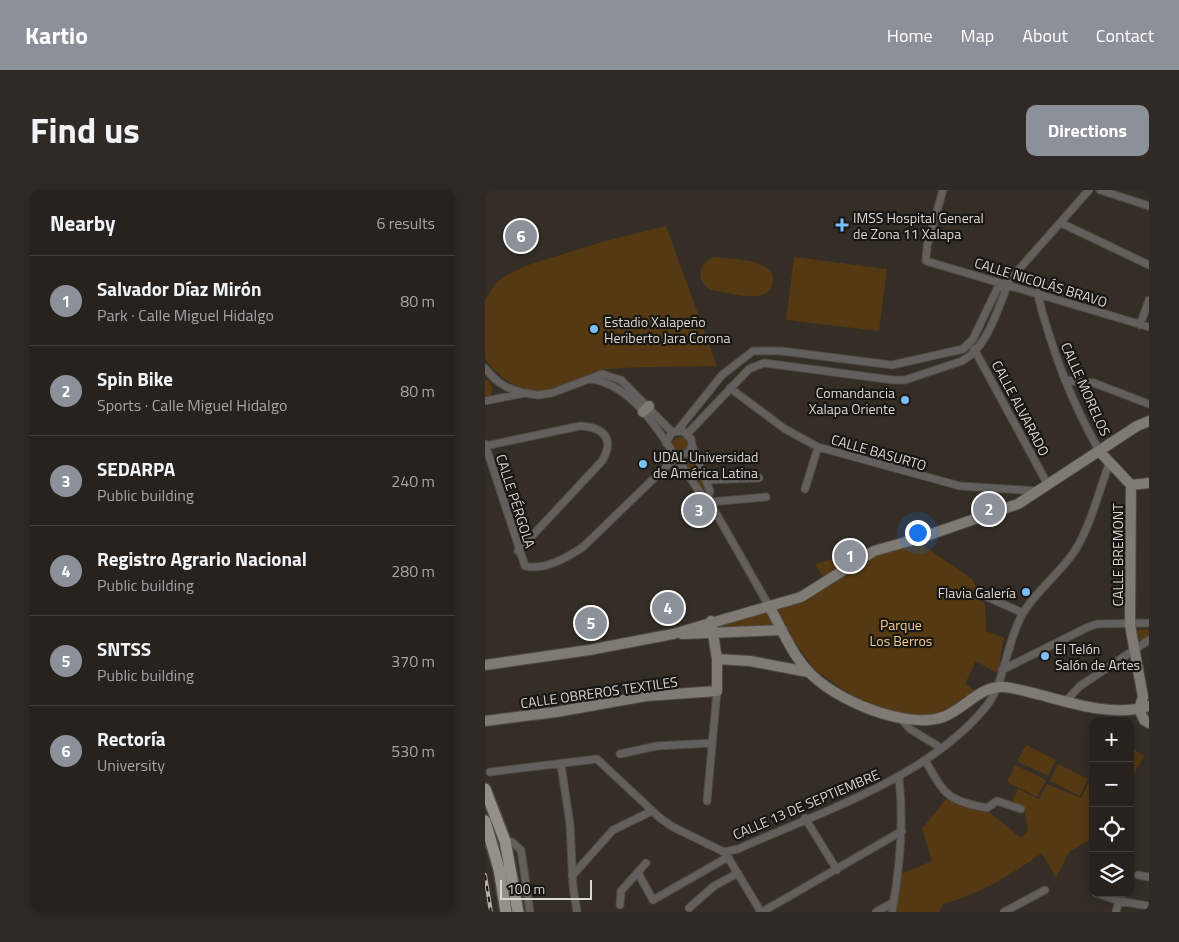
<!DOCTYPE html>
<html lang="en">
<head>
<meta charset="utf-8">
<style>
  :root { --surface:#27221d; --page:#2f2a26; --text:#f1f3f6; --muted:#a4a4a4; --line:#433f3b; --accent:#8c9099 }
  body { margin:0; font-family:"Titillium Web",sans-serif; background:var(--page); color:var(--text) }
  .controls { position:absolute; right:15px; bottom:15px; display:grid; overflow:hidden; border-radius:10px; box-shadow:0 2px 12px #0003 }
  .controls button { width:45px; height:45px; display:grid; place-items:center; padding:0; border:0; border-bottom:1px solid var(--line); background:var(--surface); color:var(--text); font:25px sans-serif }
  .scale { position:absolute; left:15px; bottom:12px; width:92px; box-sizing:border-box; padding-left:5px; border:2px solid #dad6d1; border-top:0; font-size:14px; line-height:18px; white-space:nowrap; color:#dad6d1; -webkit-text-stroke:4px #191714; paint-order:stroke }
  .you { position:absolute; left:432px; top:342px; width:18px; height:18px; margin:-12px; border:4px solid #fff; border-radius:50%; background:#1a73e8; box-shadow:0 0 0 8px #1a73e833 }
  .badge { display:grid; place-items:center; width:32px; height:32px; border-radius:50%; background:var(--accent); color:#fff; font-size:16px; font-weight:700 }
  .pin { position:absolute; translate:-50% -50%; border:2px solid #fff; box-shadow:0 1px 5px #0006 }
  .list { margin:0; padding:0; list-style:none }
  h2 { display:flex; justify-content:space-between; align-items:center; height:65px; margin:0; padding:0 20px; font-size:21px }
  h2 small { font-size:16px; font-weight:400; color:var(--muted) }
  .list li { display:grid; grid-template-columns:32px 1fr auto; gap:15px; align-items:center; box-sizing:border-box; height:90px; padding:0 20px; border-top:1px solid var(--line) }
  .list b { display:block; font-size:19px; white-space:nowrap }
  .list p { margin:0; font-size:16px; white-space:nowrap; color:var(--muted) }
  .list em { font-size:16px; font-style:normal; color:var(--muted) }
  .icon { flex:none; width:28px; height:28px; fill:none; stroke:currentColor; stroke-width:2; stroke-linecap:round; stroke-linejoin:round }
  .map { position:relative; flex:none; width:664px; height:722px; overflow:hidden; border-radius:10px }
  header { display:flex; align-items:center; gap:30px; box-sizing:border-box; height:70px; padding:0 25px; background:var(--accent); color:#fff }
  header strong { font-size:24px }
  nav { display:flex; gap:28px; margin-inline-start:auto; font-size:18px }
  .intro { display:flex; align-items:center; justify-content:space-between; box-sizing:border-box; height:120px; padding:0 30px }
  h1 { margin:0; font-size:35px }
  .button { padding:12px 22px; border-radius:10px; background:var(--accent); color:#fff; font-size:18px; font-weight:700 }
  main { display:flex; gap:30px; padding:0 30px }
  aside { flex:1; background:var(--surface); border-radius:10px; box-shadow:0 2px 12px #0003 }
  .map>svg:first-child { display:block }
  .green { fill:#543912 }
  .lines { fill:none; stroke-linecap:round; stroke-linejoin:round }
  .street-casing { stroke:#4f4942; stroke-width:9 }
  .secondary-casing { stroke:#4f4942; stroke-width:12 }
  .primary-casing { stroke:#4f4942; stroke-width:14 }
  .street { stroke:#625f5c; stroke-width:7 }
  .secondary { stroke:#7f7a74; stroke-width:10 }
  .primary { stroke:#948f87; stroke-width:11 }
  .rail-casing { stroke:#b3aea9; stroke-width:4 }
  .rail { stroke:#191714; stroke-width:2; stroke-dasharray:5.5; stroke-linecap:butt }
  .poi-dot { fill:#7abff8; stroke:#191714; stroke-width:2 }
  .labels { text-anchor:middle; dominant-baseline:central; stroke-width:4.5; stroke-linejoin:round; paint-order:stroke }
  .poi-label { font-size:14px; fill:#dad6d1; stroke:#191714; text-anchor:start }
  .street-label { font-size:14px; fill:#dad6d1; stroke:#191714 }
  .park-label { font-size:14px; fill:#f5c88d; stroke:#191714 }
</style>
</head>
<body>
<header>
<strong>Kartio</strong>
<nav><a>Home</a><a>Map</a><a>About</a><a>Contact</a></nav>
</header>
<div class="intro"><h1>Find us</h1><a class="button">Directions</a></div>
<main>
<aside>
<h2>Nearby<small>6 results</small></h2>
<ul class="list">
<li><span class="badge">1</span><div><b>Salvador Díaz Mirón</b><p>Park · Calle Miguel Hidalgo</p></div><em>80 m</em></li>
<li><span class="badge">2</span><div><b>Spin Bike</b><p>Sports · Calle Miguel Hidalgo</p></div><em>80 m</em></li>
<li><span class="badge">3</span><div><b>SEDARPA</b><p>Public building</p></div><em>240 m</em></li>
<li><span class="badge">4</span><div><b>Registro Agrario Nacional</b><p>Public building</p></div><em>280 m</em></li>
<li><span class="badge">5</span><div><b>SNTSS</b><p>Public building</p></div><em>370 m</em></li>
<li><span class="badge">6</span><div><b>Rectoría</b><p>University</p></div><em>530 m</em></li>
</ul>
</aside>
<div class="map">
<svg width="664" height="722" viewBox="0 0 664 722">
  <rect width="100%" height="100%" fill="#342e27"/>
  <path class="green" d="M181 36 232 176C196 177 160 176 124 179 110 180 96 192 83 197 50 208 18 197 0 168V111L9 95 18 87 40 76 117 52Z
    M230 67C249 70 301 68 285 100 273 113 242 102 226 100 210 91 213 72 230 67Z
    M309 67 402 79 394 141 301 130Z
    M3 190 8 198 6 206 0 209V191Z
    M187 255a8 8 0 1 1 16 0a8 8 0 1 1-16 0Z
    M208 264 223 304 221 306 195 270Z
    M436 354 487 389 500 415 501 441 520 448C514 460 517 471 512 483L491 471 480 494 492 502 452 529 389 521 329 479 300 438 291 419 389 364Z
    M384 359 339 388 330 374Z
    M282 420 293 437 239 438 238 435Z
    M664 439V449L656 455 652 440Z
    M541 555 571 570 563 586 532 571Z
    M645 557 659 566 645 591Z
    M573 574 603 589 595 606 565 591Z
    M530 575 561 590 552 607 522 592Z
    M608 583V648L584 662 571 688 557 663C526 685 494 704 458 714L454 722H409L416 684 447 671 437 639 461 609 475 616 503 621 536 648 543 640 539 616 527 611 533 599 554 609 562 594 596 608Z"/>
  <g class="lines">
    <g class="street-casing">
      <path id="street" d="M458 0 442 56 441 71 664 137
        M615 0 664 16
        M576 33 664 75
        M552 102C566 158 586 212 615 262
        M655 135 664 110
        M489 159 563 295
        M0 178C10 191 19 198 36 202
        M105 189C145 194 171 236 191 267L204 262 207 255 206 249 198 241 187 242 181 253
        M580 190 609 193 664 214
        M245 198 300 239 333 257 475 296 553 301
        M0 211 40 203 53 205 67 203 117 184 136 190 187 242
        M193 240 237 185 268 161H296L407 175 478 159 488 149 512 99 521 94 604 0
        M203 243 264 179 279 173 408 190H420L477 171C501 158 510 126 520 102L521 94
        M0 254 40 376C58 381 83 367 98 357L191 267 216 304 223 309 284 416
        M207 255 225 301 223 309
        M0 256 95 236C119 237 130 249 117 271L33 361
        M222 290 274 288
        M320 299 333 257
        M225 312 281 307
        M502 407 538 423
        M517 480 603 437 612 434 664 433
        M580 512 595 496 664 450
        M416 529 425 539 456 558
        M135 564 172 556 227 553
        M440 570C460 605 461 610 502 618L512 611 536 619
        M76 575 85 634 88 697 92 722
        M5 582 112 569 175 628 188 637 239 662 253 659C335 622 446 587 503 514 520 491 522 450 538 423 552 400 574 384 589 362 605 338 614 301 624 274
        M222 611 232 501
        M320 628 352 680
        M20 651 27 652 36 660 45 722
        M241 664 276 722
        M153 683 168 710 243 667
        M653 685 664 687
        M87 686 128 640 167 621
        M611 703 634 711 664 716
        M135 715 136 701 161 673
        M204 718 229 696 253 683
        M277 722 417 641
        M391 722 409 712
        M407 722C415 678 419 632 414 588
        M519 722 560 700
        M631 722 634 711"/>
    </g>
    <g class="secondary-casing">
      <path id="secondary" d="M158 222 164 216
        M615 262 646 295
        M646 295 645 435 658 507 654 519
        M646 295 664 293
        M284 416C296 437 306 463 323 481 349 510 421 540 458 527 480 519 494 496 518 497 531 498 543 502 556 505 589 514 630 527 664 516
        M197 444 297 440
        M232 469 265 471 323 482
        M0 475 104 460 188 444 316 407 389 361 435 348 533 314 652 236 664 231
        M654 519 659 530 664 533
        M0 531 71 522 161 506 232 501V469L226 431"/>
    </g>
    <g class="primary-casing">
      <path id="primary" d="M0 599 20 651 33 722
        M0 631 14 679 21 722"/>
    </g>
    <use href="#street" class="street"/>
    <use href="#secondary" class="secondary"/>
    <use href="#primary" class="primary"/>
    <g class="rail-casing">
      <path id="rail" d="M0 685 6 722"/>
    </g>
    <use href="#rail" class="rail"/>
  </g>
  <g class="poi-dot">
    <path d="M354.5 27.5h5v5h5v5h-5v5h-5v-5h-5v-5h5z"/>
    <circle cx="109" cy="139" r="5"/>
    <circle cx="420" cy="210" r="5"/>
    <circle cx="158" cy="274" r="5"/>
    <circle cx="541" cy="402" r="5"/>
    <circle cx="560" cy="466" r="5"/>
  </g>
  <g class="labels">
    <g class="poi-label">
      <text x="368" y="27">IMSS Hospital General<tspan x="368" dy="16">de Zona 11 Xalapa</tspan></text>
      <text x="119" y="131">Estadio Xalapeño<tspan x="119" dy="16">Heriberto Jara Corona</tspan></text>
      <text x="410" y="202" text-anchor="end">Comandancia<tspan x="410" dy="16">Xalapa Oriente</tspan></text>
      <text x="168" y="266">UDAL Universidad<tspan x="168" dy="16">de América Latina</tspan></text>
      <text x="531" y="402" text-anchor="end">Flavia Galería</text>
      <text x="570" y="458">El Telón<tspan x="570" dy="16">Salón de Artes</tspan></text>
    </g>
    <g class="street-label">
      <text transform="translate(556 92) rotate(17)">CALLE NICOLÁS BRAVO</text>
      <text transform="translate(601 199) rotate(66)">CALLE MORELOS</text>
      <text transform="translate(536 218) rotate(62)">CALLE ALVARADO</text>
      <text transform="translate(394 262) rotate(16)">CALLE BASURTO</text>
      <text transform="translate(31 311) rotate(72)">CALLE PÉRGOLA</text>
      <text transform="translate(632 365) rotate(-90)">CALLE BREMONT</text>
      <text transform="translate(114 502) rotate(-8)">CALLE OBREROS TEXTILES</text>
      <text transform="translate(321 614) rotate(-23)">CALLE 13 DE SEPTIEMBRE</text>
    </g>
    <g class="park-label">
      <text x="416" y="434">Parque<tspan x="416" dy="16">Los Berros</tspan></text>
    </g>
  </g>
</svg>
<div class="controls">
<button>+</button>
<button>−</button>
<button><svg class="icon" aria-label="locate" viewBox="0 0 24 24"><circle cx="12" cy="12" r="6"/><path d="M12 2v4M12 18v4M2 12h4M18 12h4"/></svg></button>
<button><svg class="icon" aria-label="layers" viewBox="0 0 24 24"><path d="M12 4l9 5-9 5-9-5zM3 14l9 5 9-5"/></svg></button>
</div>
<div class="scale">100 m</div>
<div class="you"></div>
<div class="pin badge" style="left:365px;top:366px">1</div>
<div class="pin badge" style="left:504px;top:319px">2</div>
<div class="pin badge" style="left:214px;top:320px">3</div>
<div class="pin badge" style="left:183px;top:418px">4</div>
<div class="pin badge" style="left:106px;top:433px">5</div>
<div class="pin badge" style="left:36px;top:46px">6</div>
</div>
</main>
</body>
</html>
